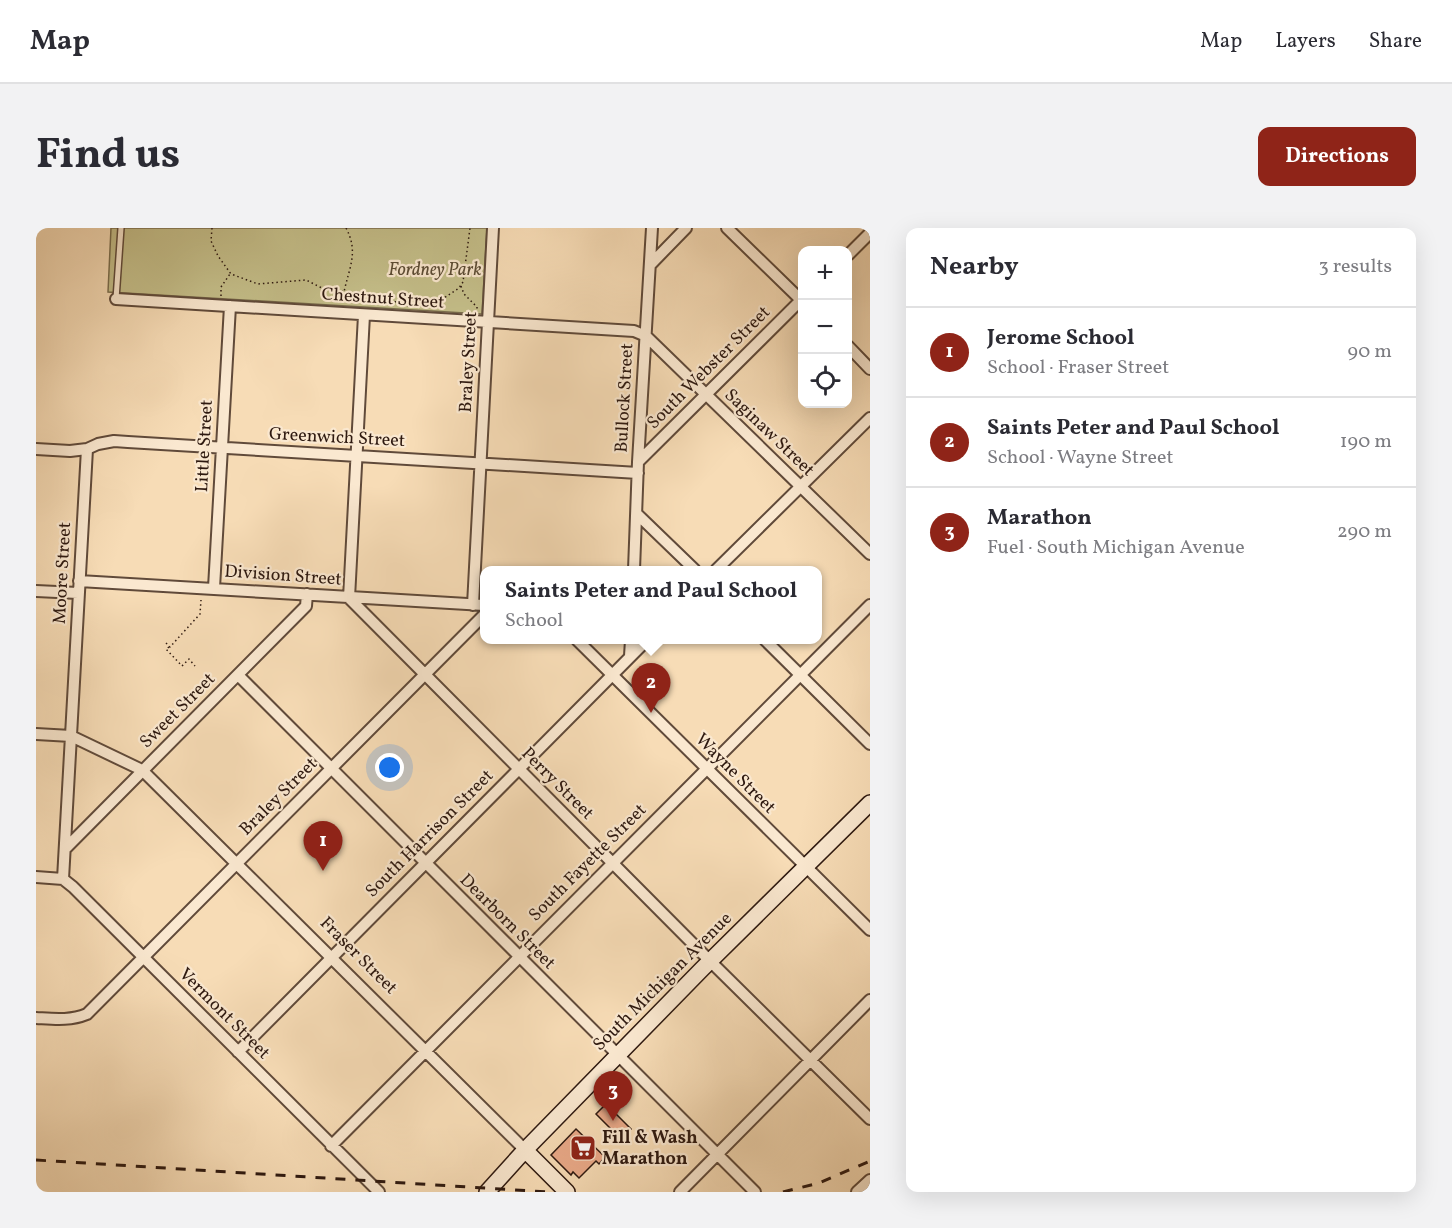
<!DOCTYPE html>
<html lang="en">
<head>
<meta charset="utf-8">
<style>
  :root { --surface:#fff; --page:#f2f2f3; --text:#2b2b33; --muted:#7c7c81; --line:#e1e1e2; --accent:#8f2418 }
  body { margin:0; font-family:Vollkorn,serif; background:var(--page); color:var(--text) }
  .controls { position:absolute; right:18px; top:18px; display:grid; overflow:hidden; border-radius:12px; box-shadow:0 6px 24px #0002 }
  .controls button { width:54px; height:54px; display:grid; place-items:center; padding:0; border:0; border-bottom:2px solid var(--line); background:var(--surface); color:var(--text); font:30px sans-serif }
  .you { position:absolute; left:354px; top:540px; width:21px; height:21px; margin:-15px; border:4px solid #fff; border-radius:50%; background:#1a73e8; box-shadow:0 0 0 9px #1a73e833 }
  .badge { display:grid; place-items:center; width:39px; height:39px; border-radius:50%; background:var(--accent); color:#fff; font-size:20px; font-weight:700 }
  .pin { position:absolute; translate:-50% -50px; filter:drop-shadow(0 2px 3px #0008) }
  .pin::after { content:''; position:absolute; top:32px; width:21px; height:18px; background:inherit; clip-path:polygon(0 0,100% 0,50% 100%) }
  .popup { position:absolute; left:444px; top:338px; width:342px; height:78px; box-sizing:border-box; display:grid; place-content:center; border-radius:12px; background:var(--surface); filter:drop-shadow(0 2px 4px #0005); font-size:20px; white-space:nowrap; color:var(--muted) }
  .popup b { font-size:22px; color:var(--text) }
  .popup::after { content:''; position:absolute; left:50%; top:100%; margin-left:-12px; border:12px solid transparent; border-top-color:var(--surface) }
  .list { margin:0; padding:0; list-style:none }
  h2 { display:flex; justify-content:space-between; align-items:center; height:78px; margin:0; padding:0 24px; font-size:26px }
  h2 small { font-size:20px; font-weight:400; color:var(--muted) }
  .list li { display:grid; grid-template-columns:39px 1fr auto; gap:18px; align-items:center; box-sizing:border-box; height:90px; padding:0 24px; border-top:2px solid var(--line) }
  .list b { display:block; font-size:22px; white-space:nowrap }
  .list p { margin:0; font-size:20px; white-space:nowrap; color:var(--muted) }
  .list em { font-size:20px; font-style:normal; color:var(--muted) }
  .icon { flex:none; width:33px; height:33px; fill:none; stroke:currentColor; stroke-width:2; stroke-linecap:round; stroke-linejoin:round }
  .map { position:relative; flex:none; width:834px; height:964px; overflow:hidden; border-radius:12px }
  header { display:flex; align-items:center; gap:36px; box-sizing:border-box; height:84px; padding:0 30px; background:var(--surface); border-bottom:2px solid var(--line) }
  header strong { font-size:28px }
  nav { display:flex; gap:33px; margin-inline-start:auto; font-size:21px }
  .intro { display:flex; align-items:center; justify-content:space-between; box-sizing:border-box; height:144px; padding:0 36px }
  h1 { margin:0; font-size:42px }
  .button { padding:15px 27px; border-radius:12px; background:var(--accent); color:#fff; font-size:21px; font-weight:700 }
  main { display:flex; gap:36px; padding:0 36px }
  aside { flex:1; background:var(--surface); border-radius:12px; box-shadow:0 6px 24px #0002 }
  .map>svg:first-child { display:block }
  .green { fill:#c4be89; stroke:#796c4c; stroke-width:1.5 }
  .building { fill:#eaaa89; stroke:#2e1910; stroke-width:1.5 }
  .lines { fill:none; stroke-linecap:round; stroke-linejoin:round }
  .lane-casing { stroke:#604a3a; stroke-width:8 }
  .street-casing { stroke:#604a3a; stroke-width:14 }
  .secondary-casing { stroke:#2e1910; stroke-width:18 }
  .path { stroke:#2e1910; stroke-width:1.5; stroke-dasharray:1.5 3; stroke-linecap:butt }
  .lane { stroke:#fae8d0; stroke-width:5 }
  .street { stroke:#fae8d0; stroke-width:10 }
  .secondary { stroke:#fae8d0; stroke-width:15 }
  .rail { stroke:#2e1910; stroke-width:3; stroke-dasharray:10 10; stroke-linecap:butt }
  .labels { text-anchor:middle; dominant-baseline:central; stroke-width:4.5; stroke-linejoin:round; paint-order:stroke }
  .park-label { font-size:18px; font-style:italic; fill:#5b4b34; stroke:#fae8d0 }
  .street-label { font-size:18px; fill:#2e1910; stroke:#fae8d0 }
  .poi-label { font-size:18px; font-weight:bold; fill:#2e1910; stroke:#fae8d0; text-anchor:start }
</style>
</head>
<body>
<header>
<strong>Map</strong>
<nav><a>Map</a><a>Layers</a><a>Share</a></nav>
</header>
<div class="intro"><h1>Find us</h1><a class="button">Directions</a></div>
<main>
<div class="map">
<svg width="834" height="964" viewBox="0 0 834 964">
  <rect width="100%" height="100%" fill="#f7dcb6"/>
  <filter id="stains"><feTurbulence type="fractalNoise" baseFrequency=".00333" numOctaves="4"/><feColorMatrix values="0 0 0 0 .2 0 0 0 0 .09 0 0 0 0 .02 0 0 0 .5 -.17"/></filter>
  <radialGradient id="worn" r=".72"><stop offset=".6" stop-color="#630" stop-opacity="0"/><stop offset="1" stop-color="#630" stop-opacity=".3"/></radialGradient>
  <path class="green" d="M75 0H451L446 86 72 64Z"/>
  <path class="building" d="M570 876 595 901 585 911 560 886Z
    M540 901 569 929 563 936 560 933 543 950 537 944 535 947 515 927Z"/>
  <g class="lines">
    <g class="lane-casing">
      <path id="lane" d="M80 71 85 0"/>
    </g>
    <g class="street-casing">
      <path id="street" d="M691 0 766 73
        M812 27 834 5
        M615 36 650 0
        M80 71 598 103 610 108 834 326
        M328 87 313 370 674 733 834 891
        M812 118 834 141
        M0 221 34 223 51 221 62 216 78 213 92 214 602 245
        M602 234 766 71
        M601 286 659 342
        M598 342 602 234 616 0
        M680 342 834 190
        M43 353 448 377
        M178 360 194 78
        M0 363 42 365
        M437 377 457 0
        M541 412 834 702
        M729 412 834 516
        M594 428 595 412
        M202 447 719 964
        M0 506 35 508 106 542 489 922
        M30 620 270 378 271 366
        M0 649 27 651 37 659 343 964
        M27 651 51 221
        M0 790C18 791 34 793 51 786L448 387
        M202 824 611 412
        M295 918 834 377
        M644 964 834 772
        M821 964 834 952"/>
    </g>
    <g class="secondary-casing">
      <path id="secondary" d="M489 922 531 964
        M451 964 489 922 666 741 834 575"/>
    </g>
    <path class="path" d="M176 0 175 13 182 28 195 46 222 56 270 52 286 60 352 71 370 78H396L423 60 427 54 434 0
      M310 0C323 24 313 40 308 64L315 74
      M425 58 428 66 441 79V84
      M185 68V59L194 46
      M130 415 134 419 164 386 165 372
      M133 419 130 421 146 438 153 431 159 438"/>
    <use href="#lane" class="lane"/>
    <use href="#street" class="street"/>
    <use href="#secondary" class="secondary"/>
    <path class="rail" d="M0 932 513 964
      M747 964 783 955 834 933"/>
  </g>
  <defs>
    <g id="supermarket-square" transform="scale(1.35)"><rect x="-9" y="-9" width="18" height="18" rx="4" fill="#8f2418" stroke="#fae8d0"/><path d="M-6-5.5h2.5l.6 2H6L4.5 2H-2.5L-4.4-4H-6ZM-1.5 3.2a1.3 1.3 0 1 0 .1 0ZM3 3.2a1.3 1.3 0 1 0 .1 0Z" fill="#fff"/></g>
  </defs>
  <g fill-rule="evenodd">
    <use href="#supermarket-square" x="547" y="920"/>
  </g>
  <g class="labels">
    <g class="park-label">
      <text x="399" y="42">Fordney Park</text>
    </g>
    <g class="street-label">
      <text transform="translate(347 71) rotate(4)">Chestnut Street</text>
      <text transform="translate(433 134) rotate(-87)">Braley Street</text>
      <text transform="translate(673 140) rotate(-45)">South Webster Street</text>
      <text transform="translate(589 170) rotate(-87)">Bullock Street</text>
      <text transform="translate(733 205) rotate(44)">Saginaw Street</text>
      <text transform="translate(301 210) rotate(3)">Greenwich Street</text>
      <text transform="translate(169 218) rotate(-87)">Little Street</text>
      <text transform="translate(27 345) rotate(-87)">Moore Street</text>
      <text transform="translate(247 348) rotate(4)">Division Street</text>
      <text transform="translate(142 483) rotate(-45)">Sweet Street</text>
      <text transform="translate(699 546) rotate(45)">Wayne Street</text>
      <text transform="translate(521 556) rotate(45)">Perry Street</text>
      <text transform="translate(243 569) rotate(-45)">Braley Street</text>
      <text transform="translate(394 606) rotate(-45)">South Harrison Street</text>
      <text transform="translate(552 635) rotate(-45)">South Fayette Street</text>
      <text transform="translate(471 694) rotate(45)">Dearborn Street</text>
      <text transform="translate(322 728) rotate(45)">Fraser Street</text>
      <text transform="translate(627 754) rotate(-45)">South Michigan Avenue</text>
      <text transform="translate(188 786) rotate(45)">Vermont Street</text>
    </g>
    <g class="poi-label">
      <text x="566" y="910">Fill &amp; Wash<tspan x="566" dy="21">Marathon</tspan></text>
    </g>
  </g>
  <rect width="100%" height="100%" filter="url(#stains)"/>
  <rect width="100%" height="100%" fill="url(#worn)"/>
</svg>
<div class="controls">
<button>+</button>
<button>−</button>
<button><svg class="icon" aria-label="locate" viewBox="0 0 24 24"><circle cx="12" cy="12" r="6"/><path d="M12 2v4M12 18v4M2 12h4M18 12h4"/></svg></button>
</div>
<div class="you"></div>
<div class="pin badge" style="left:287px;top:643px">1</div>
<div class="pin badge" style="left:615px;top:485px">2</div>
<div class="popup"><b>Saints Peter and Paul School</b>School</div>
<div class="pin badge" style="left:577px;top:893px">3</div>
</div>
<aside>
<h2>Nearby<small>3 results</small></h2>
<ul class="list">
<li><span class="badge">1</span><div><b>Jerome School</b><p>School · Fraser Street</p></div><em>90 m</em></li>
<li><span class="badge">2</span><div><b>Saints Peter and Paul School</b><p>School · Wayne Street</p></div><em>190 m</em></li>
<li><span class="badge">3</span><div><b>Marathon</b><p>Fuel · South Michigan Avenue</p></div><em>290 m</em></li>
</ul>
</aside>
</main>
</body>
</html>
